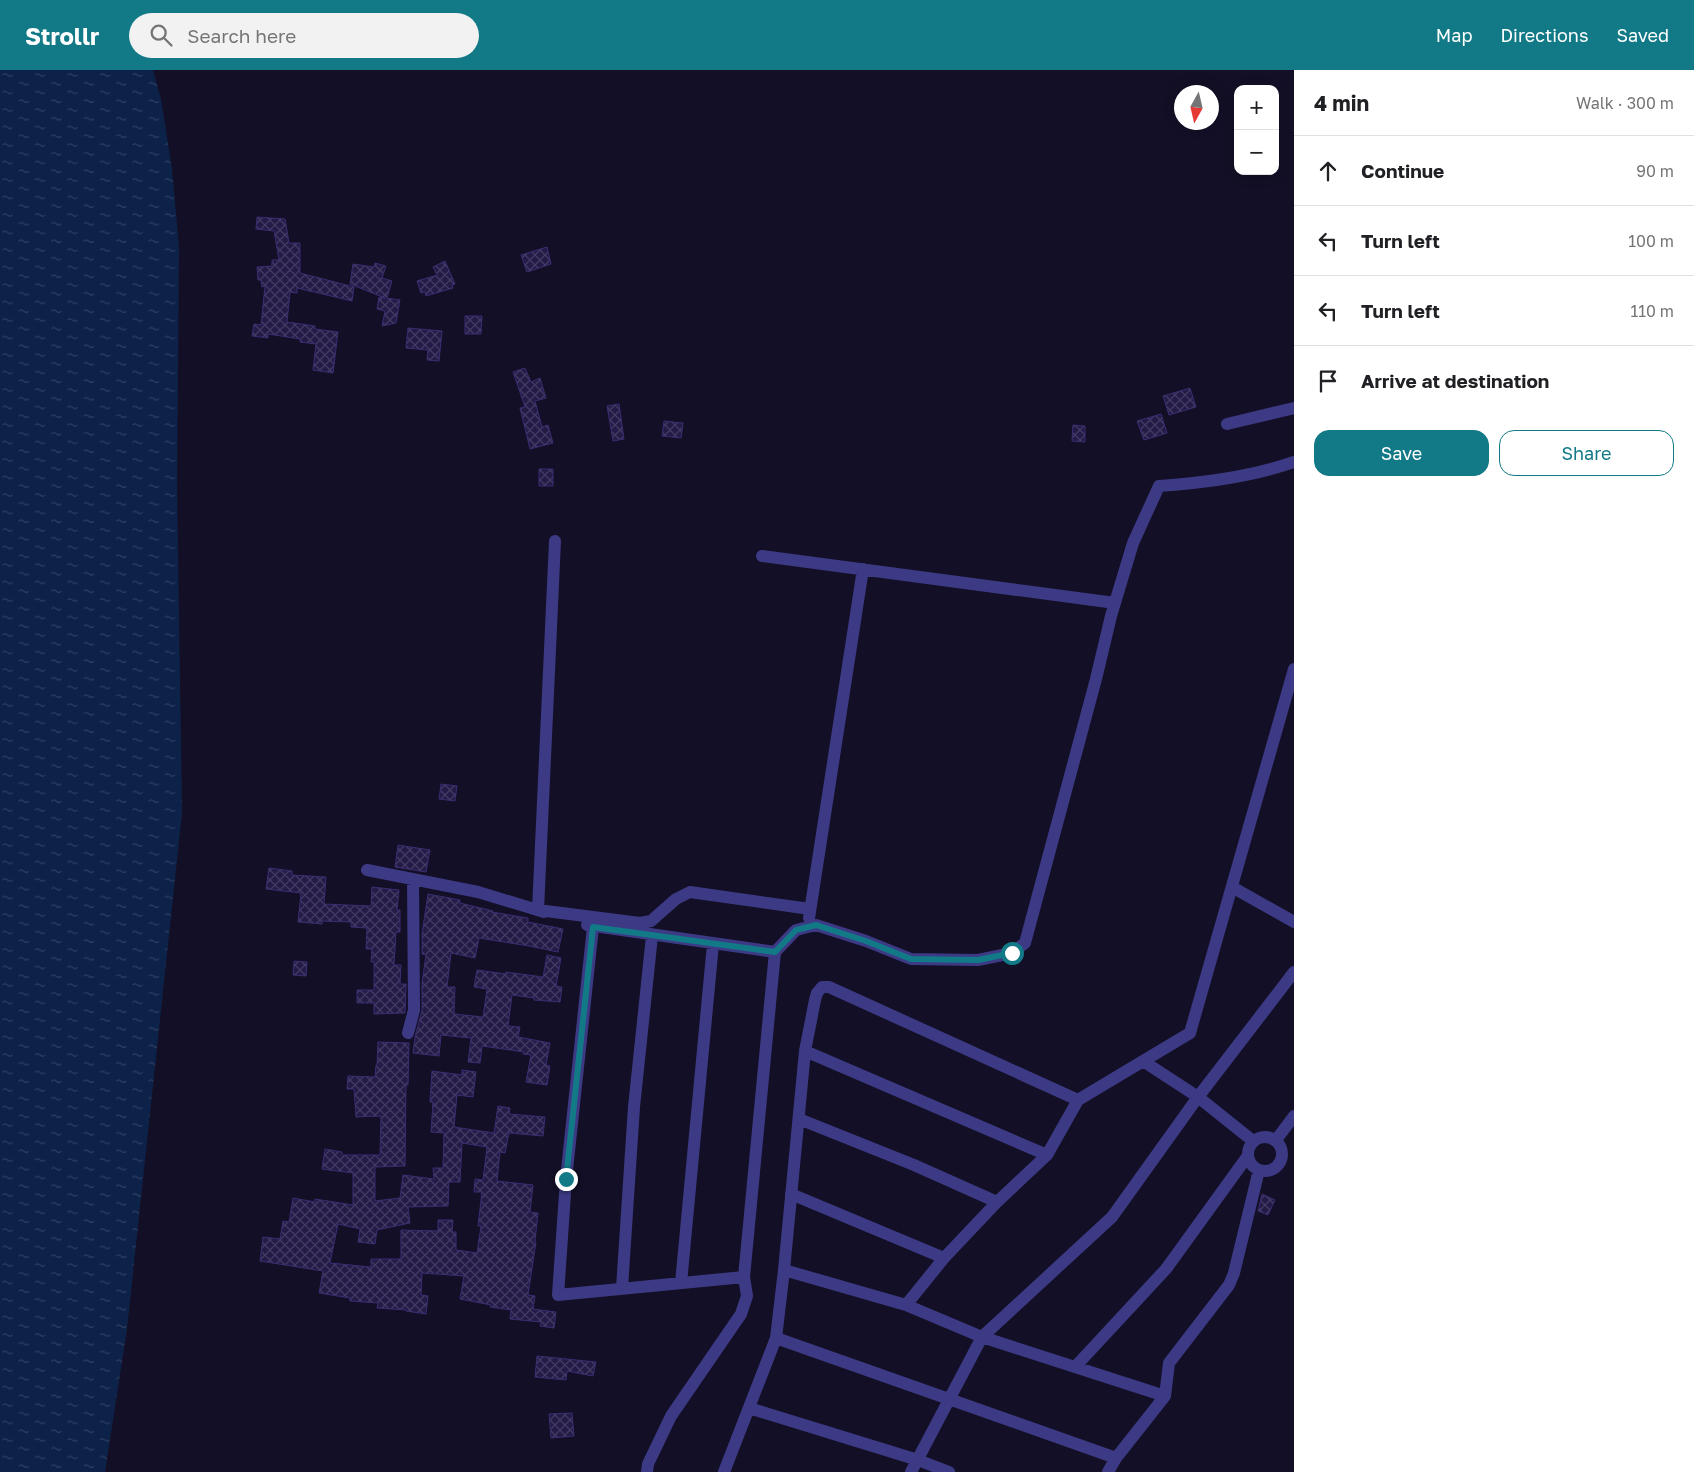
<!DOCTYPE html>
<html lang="en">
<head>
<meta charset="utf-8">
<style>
  :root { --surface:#fff; --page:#f2f2f2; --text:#202124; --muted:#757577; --line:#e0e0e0; --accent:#127987 }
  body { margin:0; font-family:"Golos Text",sans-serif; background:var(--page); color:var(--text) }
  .controls { position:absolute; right:15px; top:15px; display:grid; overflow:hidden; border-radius:10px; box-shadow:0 2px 12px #0003 }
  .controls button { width:45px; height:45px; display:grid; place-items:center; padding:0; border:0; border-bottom:1px solid var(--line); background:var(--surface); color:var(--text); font:25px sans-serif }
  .compass { position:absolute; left:1174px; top:15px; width:45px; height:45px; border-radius:50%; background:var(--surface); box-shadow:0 2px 12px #0003; rotate:188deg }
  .stop { position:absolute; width:15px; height:15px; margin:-11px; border:4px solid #127987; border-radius:50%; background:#fff }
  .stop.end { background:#127987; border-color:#fff; box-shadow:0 1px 5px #0008 }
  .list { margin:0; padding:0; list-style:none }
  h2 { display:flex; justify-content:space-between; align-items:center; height:65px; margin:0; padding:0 20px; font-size:21px }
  h2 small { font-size:16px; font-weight:400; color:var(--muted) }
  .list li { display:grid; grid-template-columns:32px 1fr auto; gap:15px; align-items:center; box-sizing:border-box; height:70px; padding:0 20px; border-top:1px solid var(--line) }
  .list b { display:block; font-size:19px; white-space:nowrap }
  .list em { font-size:16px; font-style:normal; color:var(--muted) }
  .actions { display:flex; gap:10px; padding:15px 20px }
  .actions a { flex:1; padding:11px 0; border:1px solid var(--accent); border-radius:15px; text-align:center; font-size:18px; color:var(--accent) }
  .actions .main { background:var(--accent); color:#fff }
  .icon { flex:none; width:28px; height:28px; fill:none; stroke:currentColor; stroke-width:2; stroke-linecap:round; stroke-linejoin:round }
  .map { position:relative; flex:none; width:1294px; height:1402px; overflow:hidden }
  header { display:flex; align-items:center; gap:30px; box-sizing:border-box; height:70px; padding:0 25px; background:var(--accent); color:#fff }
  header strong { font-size:24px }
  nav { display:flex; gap:28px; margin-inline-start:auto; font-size:18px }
  .search { width:350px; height:45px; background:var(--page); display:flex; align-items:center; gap:12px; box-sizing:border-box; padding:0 18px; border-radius:28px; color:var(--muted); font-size:19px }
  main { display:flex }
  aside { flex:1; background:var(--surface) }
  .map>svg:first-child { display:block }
  .water { fill:url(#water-ripples) }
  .building { fill:url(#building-cross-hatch); stroke:#3b2d73; fill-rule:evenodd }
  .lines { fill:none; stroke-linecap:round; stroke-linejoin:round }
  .minor { stroke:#3d3a85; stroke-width:12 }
  .route { stroke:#127987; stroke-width:6 }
</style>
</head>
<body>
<header>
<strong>Strollr</strong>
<div class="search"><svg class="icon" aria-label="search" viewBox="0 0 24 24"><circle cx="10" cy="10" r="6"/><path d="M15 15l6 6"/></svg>Search here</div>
<nav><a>Map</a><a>Directions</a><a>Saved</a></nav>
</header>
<main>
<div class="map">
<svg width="1294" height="1402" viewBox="0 0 1294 1402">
  <defs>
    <pattern id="water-ripples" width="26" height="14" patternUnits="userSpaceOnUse" patternTransform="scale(1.25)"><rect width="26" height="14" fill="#0c2248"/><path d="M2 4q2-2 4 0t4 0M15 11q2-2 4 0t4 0" fill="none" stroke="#2f4163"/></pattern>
    <pattern id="building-cross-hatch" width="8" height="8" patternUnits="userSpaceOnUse" patternTransform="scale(1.25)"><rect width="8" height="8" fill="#241b47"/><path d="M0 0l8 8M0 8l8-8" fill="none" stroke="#433b63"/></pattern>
  </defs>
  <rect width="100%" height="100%" fill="#130f26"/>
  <path class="water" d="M0 0H153L161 29 172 99 179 177 177 415 182 743 127 1259 105 1402H0Z"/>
  <path class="building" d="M257 147 285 149 289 173H300V203L354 217 352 231 297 218V223L290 222 287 252 315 256V259L338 262 333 303 313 300 316 274 300 272V269L268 264V268L252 266 254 254 261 255 265 216 262 217 261 210H258L257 197 272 196V190H279L274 161 256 159Z
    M547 177 551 194 527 202 521 185Z
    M445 191 455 214 452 215 453 218 426 226 425 222 421 223 417 211 437 205 433 197Z
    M375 193 386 196 382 208 392 211 387 228 400 230 396 253 382 256 385 241 377 239 379 227 385 228 350 214 353 194 374 197Z
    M465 246H482L481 264H465Z
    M408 258 442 261 439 291 427 290 428 280 406 278Z
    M525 298 531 312 540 308 546 328 535 331 542 357 548 355 553 373 530 379 520 338 525 337 513 302Z
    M1190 318 1196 337 1169 345 1163 326Z
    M619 334 624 369 613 371 607 336Z
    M1161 344 1167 363 1144 370 1137 351Z
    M664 351 683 353 681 368 662 366Z
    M1073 355 1085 356V372L1072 371Z
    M539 399H553V416H539Z
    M441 714 457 716 455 731 439 729Z
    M398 775 430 780 426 802 395 797Z
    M269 798 292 801V805L326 807 324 834 371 836 372 817 399 820 397 840H400V862H396L394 895H401L400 914H406L405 943 374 944V933H357V920H374V892H371L372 879H366L367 858 351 857V852L322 851V854L298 852 301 823 266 819Z
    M428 824 460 830V833L493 841 492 842 528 848V852L563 859 558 882 529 876 479 868 475 888 451 883 447 917H455L454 944 483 947 487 919 474 917 477 900 506 904V902L543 907 547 885 561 888 556 916 562 917 560 932 534 930V928L512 925 508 956 520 957 518 967 550 973 546 995 550 996 547 1015 526 1012 531 985 523 984 524 982 482 976 480 993 468 992 471 968 441 965 439 986 413 983 415 967 422 940V913L426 885 422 884V864Z
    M294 891 307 892 306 906 293 905Z
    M378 972 409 973 408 1015H406L405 1096 375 1097V1131L400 1128 403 1105 434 1109 433 1098H443L444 1063 431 1062 433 1032H430L432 1001 462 1005V1000L476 1002 473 1027 457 1025 454 1057 494 1063 498 1036 510 1038 509 1044 545 1047 543 1066 509 1063 505 1083 500 1082 497 1111 533 1115 530 1142 538 1143 535 1171 536 1172 528 1225 535 1226 533 1239 556 1242 554 1258 540 1256 541 1252 510 1249 511 1240 490 1237 491 1235 460 1229 464 1206 422 1203 421 1225 428 1226 426 1244 406 1241V1240L377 1238 378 1233 350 1231V1228L319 1223 323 1201 260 1191 263 1167 280 1169 283 1151 289 1152 293 1128 315 1132V1129L353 1135V1103L322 1099 325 1079 342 1082V1085H380L381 1046 356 1047 354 1019H347L348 1006 375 1007 376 995H377ZM462 1073 487 1077 483 1110 475 1109 474 1122H482L478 1156H481L477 1183 456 1180V1162H452L453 1150H438V1161L401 1160V1189H371V1197L330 1193 338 1154 360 1159 358 1172 375 1174 377 1160 410 1153 408 1137 448 1136 449 1112H460Z
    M1262 1124 1275 1130 1268 1145 1258 1141Z
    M537 1286 596 1292 593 1306 567 1301 566 1310 535 1307Z
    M572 1343 574 1366 551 1368 549 1344Z"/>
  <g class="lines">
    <path class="minor" d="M1227 354 1294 338
      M555 471 538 840 640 853 651 851 676 829 690 822 810 839
      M762 486 1115 533
      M367 800 478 822 544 842
      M1232 817 1294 852
      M809 848 863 499
      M587 855 775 882
      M593 857 566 1109 558 1225 744 1207
      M408 963 414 940 413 809
      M805 981 1047 1085
      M1143 991 1198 1027 1253 1071
      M799 1049 914 1095 997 1132
      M1248 1084a17 17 0 1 1 34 0a17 17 0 1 1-34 0Z
      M1276 1070 1294 1046
      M791 1124 944 1188
      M784 1200 906 1235 982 1267 1165 1326 1116 1388 1108 1402
      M681 1213 713 874
      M622 1218 634 1037 652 866
      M906 1235 944 1188 997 1132 1047 1085 1078 1030 1190 963 1294 599
      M776 1268 1116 1388
      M1075 1297 1166 1199 1247 1087
      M1165 1326 1169 1293 1229 1215 1234 1203 1259 1100
      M749 1338 918 1390 949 1402
      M647 1402 648 1394 671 1346 741 1244 747 1226 744 1207 775 882 796 860 816 855 866 871 911 889 978 890 1012 883 1025 873 1096 609 1111 546 1133 473 1159 416C1204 413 1251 407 1294 392
      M724 1402 776 1268 784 1200 805 981 815 930 817 923 822 917H829L1078 1030
      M911 1402 982 1267 1112 1147 1198 1027 1294 902"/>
  </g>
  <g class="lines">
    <path class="route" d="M566 1109 593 857 775 882 796 860 816 855 866 871 911 889 978 890 1012 883"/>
  </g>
</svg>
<div class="controls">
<button>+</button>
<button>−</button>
</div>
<svg class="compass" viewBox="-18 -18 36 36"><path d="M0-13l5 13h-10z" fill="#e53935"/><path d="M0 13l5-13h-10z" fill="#757577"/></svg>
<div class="stop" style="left:1012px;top:883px"></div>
<div class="stop end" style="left:566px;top:1109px"></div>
</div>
<aside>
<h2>4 min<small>Walk · 300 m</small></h2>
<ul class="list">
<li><svg class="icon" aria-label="ahead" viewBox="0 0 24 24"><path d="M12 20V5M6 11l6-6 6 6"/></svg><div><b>Continue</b></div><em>90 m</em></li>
<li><svg class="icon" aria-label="left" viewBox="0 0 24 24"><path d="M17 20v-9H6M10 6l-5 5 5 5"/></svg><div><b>Turn left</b></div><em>100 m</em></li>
<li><svg class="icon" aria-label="left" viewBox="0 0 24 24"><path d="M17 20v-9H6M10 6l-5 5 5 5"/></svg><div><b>Turn left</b></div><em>110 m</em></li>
<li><svg class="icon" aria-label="arrive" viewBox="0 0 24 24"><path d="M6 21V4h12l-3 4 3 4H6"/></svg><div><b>Arrive at destination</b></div></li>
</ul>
<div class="actions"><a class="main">Save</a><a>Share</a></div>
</aside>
</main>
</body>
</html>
